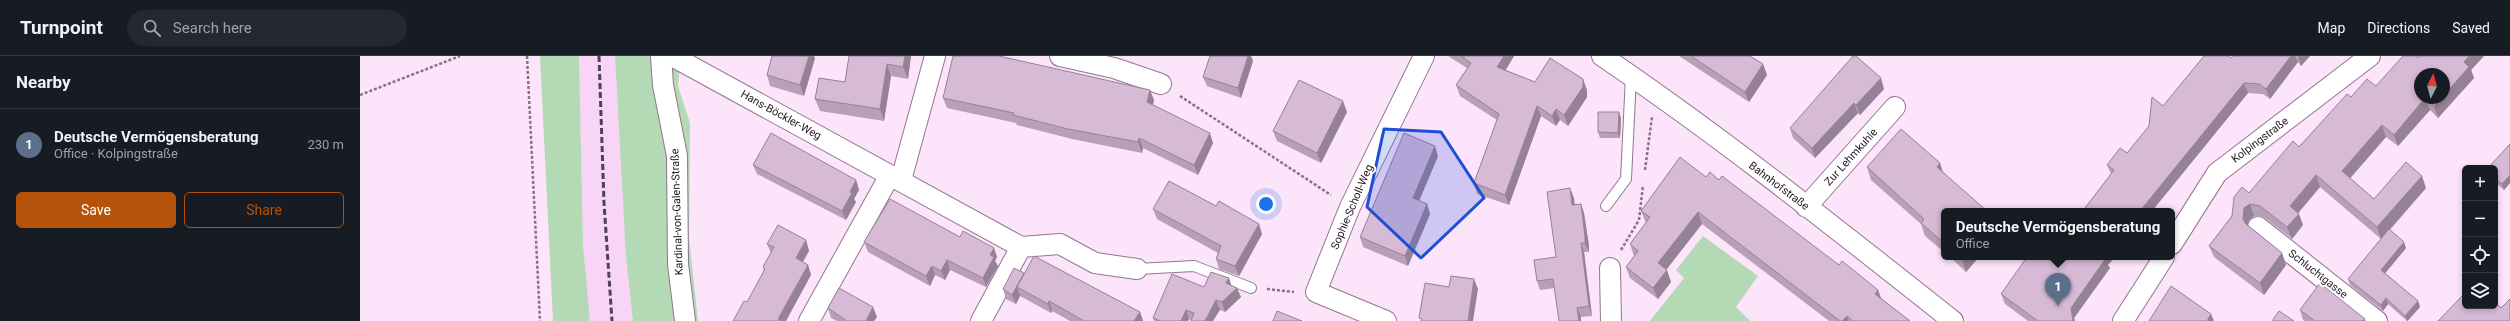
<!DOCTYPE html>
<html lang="en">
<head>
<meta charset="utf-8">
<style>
  :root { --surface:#171b24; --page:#242831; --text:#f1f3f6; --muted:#9ea1a6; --line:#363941; --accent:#b45309 }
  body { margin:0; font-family:Roboto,sans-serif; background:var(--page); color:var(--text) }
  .controls { position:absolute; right:12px; bottom:12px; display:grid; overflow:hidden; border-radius:6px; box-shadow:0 2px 6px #0003 }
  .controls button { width:36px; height:36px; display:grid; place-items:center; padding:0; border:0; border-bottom:1px solid var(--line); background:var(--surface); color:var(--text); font:20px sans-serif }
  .compass { position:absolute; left:2054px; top:12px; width:36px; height:36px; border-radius:50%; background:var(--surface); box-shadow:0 2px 6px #0003; rotate:6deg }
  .you { position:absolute; left:906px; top:148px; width:14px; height:14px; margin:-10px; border:3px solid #fff; border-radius:50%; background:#1a73e8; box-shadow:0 0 0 6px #1a73e833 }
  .badge { display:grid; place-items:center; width:26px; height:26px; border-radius:50%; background:var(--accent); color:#fff; font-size:13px; font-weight:700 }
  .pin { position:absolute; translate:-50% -33px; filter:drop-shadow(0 1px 2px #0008) }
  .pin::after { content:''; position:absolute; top:21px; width:14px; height:12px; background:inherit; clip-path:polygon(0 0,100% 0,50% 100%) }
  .popup { position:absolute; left:1581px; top:152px; width:234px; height:52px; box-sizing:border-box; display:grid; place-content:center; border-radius:6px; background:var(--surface); filter:drop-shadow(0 1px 3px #0005); font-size:13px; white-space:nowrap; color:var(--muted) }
  .popup b { font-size:15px; color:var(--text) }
  .popup::after { content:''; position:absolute; left:50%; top:100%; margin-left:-8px; border:8px solid transparent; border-top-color:var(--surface) }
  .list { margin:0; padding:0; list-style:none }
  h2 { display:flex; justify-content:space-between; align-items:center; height:52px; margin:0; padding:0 16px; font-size:17px }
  h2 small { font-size:13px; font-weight:400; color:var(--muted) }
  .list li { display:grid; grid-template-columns:26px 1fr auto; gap:12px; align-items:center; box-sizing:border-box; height:72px; padding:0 16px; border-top:1px solid var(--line) }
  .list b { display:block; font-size:15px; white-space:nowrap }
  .list p { margin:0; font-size:13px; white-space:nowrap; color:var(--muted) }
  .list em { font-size:13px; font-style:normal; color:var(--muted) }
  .actions { display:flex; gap:8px; padding:12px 16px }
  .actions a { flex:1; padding:9px 0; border:1px solid var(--accent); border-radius:6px; text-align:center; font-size:14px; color:var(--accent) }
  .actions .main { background:var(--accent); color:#fff }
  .icon { flex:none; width:22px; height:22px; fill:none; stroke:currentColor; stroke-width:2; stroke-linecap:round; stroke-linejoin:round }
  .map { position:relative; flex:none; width:2150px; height:265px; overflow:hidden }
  header { display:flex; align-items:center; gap:24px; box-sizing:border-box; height:56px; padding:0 20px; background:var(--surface); border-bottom:1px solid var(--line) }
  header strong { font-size:19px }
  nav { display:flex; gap:22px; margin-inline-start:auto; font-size:14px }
  .search { width:280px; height:36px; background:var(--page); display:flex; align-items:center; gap:10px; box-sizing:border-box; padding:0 14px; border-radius:22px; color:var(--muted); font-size:15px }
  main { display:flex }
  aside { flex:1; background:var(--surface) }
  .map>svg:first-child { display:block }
  .built { fill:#f8d4f7 }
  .green { fill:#b3d9b5 }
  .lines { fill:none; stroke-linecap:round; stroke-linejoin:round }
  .lane-casing { stroke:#917690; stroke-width:12 }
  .street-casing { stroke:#917690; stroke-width:22 }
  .path { stroke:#857484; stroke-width:2.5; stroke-dasharray:3 2; stroke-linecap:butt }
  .lane { stroke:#fff; stroke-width:10 }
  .street { stroke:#fff; stroke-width:20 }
  .rail { stroke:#504350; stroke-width:3; stroke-dasharray:6 3; stroke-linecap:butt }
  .wall { fill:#b9a0b8 }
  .shaded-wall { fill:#968296 }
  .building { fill:#d7bad6; stroke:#968296 }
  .marked { fill:#1d4ed8; fill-opacity:0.2; stroke:#1d4ed8; stroke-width:3; stroke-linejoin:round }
  .labels { text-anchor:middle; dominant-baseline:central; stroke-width:4; stroke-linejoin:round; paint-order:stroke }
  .street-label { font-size:11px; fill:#221822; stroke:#fff }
</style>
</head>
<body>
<header>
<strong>Turnpoint</strong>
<div class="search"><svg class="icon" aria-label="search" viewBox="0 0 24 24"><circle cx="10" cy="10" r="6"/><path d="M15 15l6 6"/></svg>Search here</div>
<nav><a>Map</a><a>Directions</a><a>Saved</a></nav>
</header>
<main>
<aside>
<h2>Nearby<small></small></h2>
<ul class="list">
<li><span class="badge" style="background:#5c6f8a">1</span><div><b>Deutsche Vermögensberatung</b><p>Office · Kolpingstraße</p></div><em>230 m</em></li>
</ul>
<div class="actions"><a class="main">Save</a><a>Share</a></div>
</aside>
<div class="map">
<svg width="2150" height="265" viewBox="0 0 2150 265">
  <rect width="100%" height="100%" fill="#fce4fb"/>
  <path class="built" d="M219 0H255L266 201 273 265H230L223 189Z"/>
  <path class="green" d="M180 0H219L223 189 230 265H193Z
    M255 0H321L318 30 330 67 329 182 338 265H273L266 201Z
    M1343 180 1398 220 1376 251 1390 265H1290L1324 222 1316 214Z"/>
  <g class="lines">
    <g class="lane-casing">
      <path id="lane" d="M1246 150 1266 123 1271 20
        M777 213 834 210 891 232"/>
    </g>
    <g class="street-casing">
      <path id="street" d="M301 0 303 29 317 100 318 208 325 265
        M312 0 661 191 700 188 735 207 777 213
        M700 0 754 12 801 28
        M1242 0C1363 82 1478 174 1593 265
        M541 124 575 0
        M1446 151 1535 51
        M1898 171 2017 265
        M1812 188 1857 117 2010 0
        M1250 212 1251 265
        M449 265 530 119
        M621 265 661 191
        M1026 265 956 236 990 151 1064 0
        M1763 265 1804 201"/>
    </g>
    <path class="path" d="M167 0 180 265
      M0 39 100 0
      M820 40 971 139
      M1285 114 1292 61
      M1261 194 1279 164 1283 129
      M907 233 934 236"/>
    <use href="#lane" class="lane"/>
    <use href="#street" class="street"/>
    <path class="rail" d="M239 0 244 147 252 265"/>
  </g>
  <path class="wall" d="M489 0H551L548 23 531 20 524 65 460 55 455 43 485 26Z
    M850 0H891L893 5 881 42 847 30 843 21Z
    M1088 0H1154L1145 14 1175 26 1227 34V41L1208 70 1200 64 1196 70 1181 60 1149 149 1117 138 1114 127 1137 64 1100 40 1096 29 1107 12Z
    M1319 0H1390L1403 8 1407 19 1389 46Z
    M1873 0H1950L1941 10 1938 6 1910 43 1903 38 1888 37 1792 155H1726L1725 152 1751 118 1747 109 1767 97 1789 70 1803 50 1871 2Z
    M2059 0H2124L2111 14 2114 22 2078 62 2070 54 2038 90 2026 81 1990 122 2014 143 2066 132 2030 174 2046 192 2025 217 2058 245 2060 251 2048 265H2047L2028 248 2023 255 1990 229 1988 223 2021 183 1960 131 1938 157 1943 169 1932 183 1905 162 1894 160 1889 164 1888 169 1922 197 1926 209 1904 239 1854 201 1849 190 1889 137 1991 41 2016 30Z
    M455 2 444 40 410 30 407 19Z
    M1524 33 1500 59 1498 57 1455 102 1433 82 1430 72Z
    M583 42 794 44 793 49 853 87 838 119 783 92 782 97 712 83 657 69 656 67 587 52Z
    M987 56 961 107 917 85 913 75Z
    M1261 62 1260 82H1240L1238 76Z
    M2150 88V127L2144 134 2135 126V112Z
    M1078 100 1059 145 1067 148 1070 158 1048 210 1003 191 1000 181Z
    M1580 107 1583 116 1584 155V196L1565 180 1561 168 1511 124 1507 111Z
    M393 109 496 124 499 134 494 143 496 146 486 164 397 118Z
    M1346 121 1359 124 1479 209 1518 234 1521 242 1550 265H1469L1342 168 1306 214 1311 226 1298 243 1270 222 1266 211 1274 200 1270 188 1286 167 1281 155Z
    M1214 142V149L1221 148 1224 157 1229 190V196H1224L1232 260 1221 261 1195 232 1180 234 1177 225 1196 201Z
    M793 153 902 178 879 220 859 213 856 203 858 197 797 163Z
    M600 181 634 192 637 201 635 205 638 210 626 231 590 214 585 224 575 219 570 230 508 196 504 186Z
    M446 184 449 195 443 206 448 209 451 219 387 246 404 215 403 211 411 197 407 188Z
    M1590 201H1619L1606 216Z
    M1748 209 1750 212 1714 262 1715 265H1668L1645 248 1641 238Z
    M664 217 780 256 783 265H710L692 255 691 257 660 240 656 248 646 243 643 233Z
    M869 222 871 229 881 241 865 256 860 254 831 264 829 263 828 265H794L793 262 844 231Z
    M468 252 517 261 514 265H477L471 262Z
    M1940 254 2005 263 2006 265H1945L1943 264Z"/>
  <path class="shaded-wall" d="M449 0H454L455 2 444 40 440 29Z
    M545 0H551L548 23 543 11Z
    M888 0H891L893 5 881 42 878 32Z
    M1144 0H1154L1141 22 1137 11Z
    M1931 0H1935L1938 6 1910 43 1906 33Z
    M1938 0H1950L1941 10Z
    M2109 0H2124L2111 14 2114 22 2078 62 2074 50 2081 42H2084V39L2104 6Z
    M527 8 531 20 524 65 520 53Z
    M1403 8 1407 19 1389 46 1385 36Z
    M1521 22 1524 33 1500 59 1496 49Z
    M1223 23 1227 34V41L1208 70 1204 59Z
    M1884 27 1888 37 1792 155H1780Z
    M790 34 794 44 791 57 787 46Z
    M2065 42 2070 54 2038 90 2034 79Z
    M983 45 987 56 961 107 957 97Z
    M1494 47 1498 57 1455 102 1452 92Z
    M1177 50 1181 60 1149 149 1145 139Z
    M1196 53 1200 64 1196 70 1192 60Z
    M1259 56 1261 62 1260 82 1258 77Z
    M2022 69 2026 81 1986 127 1982 115Z
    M850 77 853 87 838 119 834 109Z
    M779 82 783 92 782 97 778 86Z
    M1075 90 1078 100 1056 152 1053 142Z
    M1580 107 1584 120 1577 111Z
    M1956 119 1960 131 1934 162 1930 150Z
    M2150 119V127L2144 134 2142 128Z
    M2062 120 2066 132 2021 183 2017 171Z
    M496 124 499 134 494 143 496 146 486 164 482 155 490 136Z
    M1210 132 1214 142 1216 158 1212 149Z
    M1067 148 1070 158 1048 210 1045 200Z
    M1221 148 1224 157 1229 190V196L1225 187Z
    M1890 148 1894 160 1889 164 1887 175 1883 163 1884 152Z
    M1338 156 1342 168 1302 219 1298 207Z
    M1939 158 1943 169 1932 183 1927 171Z
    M899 168 902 178 879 220 875 210Z
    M446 184 449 195 439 212 436 202Z
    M2044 186 2046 192 2023 220 2021 214Z
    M1221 187 1224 196 1232 260 1229 250Z
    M634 192 637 201 635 205 638 210 626 231 623 222 630 199Z
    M1922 197 1926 209 1904 239 1900 227Z
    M1603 201H1619L1606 216 1602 203Z
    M1744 201H1755L1748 209 1750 212 1714 262 1715 265H1713L1711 252Z
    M587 204 590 214 585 224 581 215Z
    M448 209 451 219 426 265H419L418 263Z
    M572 210 575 219 570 230 566 220Z
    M1307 214 1311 226 1298 243 1293 232Z
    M869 222 872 232 866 227Z
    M1114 223 1118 233 1113 265H1108Z
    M657 231 660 240 656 248 652 239Z
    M877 232 881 241 865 256 862 246Z
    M1518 234 1522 246 1515 238Z
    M2026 242 2028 248 2023 255 2021 249Z
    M856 244 860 254 853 265H845Z
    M689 245 692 255 691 257 688 248Z
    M2058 245 2060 251 2047 265 2045 260Z
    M513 251 517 261 514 265H506Z
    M1217 252 1221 261V265H1219Z
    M826 254 829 263 828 265H821Z
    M780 256 783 265H774Z
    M1851 258 1854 265H1847Z
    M1487 260 1489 265H1482Z"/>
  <path class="building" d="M412 0H449L440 29 407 19Z
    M489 0H545L543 11 527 8 520 53 455 43 459 22 485 26Z
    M593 0H639L790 34 787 46 850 77 834 109 779 82 778 86 708 73 653 59 654 57 583 42Z
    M850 0H888L878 32 843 21Z
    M1101 0H1144L1137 11 1175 26 1190 2 1223 23V31L1204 59 1196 53 1192 60 1177 50 1145 139 1114 127 1139 58 1096 29 1111 7Z
    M1331 0H1390L1403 8 1385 36Z
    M1493 0H1496L1521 22 1496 49 1494 47 1452 92 1430 72Z
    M1844 0H1869L1871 2 1873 0H1931L1906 33 1899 28 1884 27 1780 155H1729L1725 152 1754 114 1747 109 1760 92 1767 97 1789 70 1792 41 1803 50Z
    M2043 0H2056L2058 2 2059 0H2109L2104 6 2109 11 2084 39V18H2060V42H2065L2034 79 2022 69 1982 115 2014 143 2046 106 2062 120 2017 171 1956 119 1930 150 1939 158 1927 171 1900 150 1890 148 1884 152 1883 163 1886 168 1922 197 1900 227 1849 190 1872 160 1874 141 1882 131 1889 137 1933 85 1939 91 1987 38 1991 41 2007 23 2016 30Z
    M939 24 983 45 957 97 913 75Z
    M2065 42H2081L2074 50Z
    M1238 56H1259L1258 77 1238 76Z
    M1541 73 1580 107 1577 111 1627 155H1584V187L1561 167 1564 163 1507 111Z
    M411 77 496 124 490 136 492 137 482 155 393 109Z
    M1044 77 1075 90 1053 142 1067 148 1045 200 1000 181Z
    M2150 88V119L2142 128 2135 122V112H2128Z
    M1320 101 1346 121 1350 116 1359 124 1362 120 1479 209 1482 205 1518 234 1515 238 1550 265H1493L1487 260 1482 265H1480L1338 156 1298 207 1307 214 1293 232 1266 211 1278 195 1270 188 1290 161 1281 155Z
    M809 125 856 150 859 145 899 168 875 210 856 203 861 190 793 153Z
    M1210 132 1212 149 1221 148 1225 181V187H1221L1229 250 1217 252 1219 265H1199L1193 223 1177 225 1174 204 1196 201 1187 136Z
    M530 143 600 181 603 175 634 192 630 199 634 201 623 222 587 204 581 215 572 210 566 220 504 186Z
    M418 169 446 184 436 202 448 209 418 263 423 265H373L384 245 387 246 405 213 403 211 414 191 407 188Z
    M2029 173 2044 186 2021 214 2058 245 2045 260 2026 242 2021 249 1988 223Z
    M674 200 780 256 774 265H724L689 245 688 248 657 231Z
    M1667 201H1744L1746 202 1711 252 1713 265H1678L1641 238Z
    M654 212 664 217 652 239 643 233Z
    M851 216 869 222 866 227 877 232 862 246 856 244 845 265H831L834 257 826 254 821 265H800L793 262 812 218 844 231Z
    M1091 220 1114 223 1108 265H1061L1062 263 1059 262 1065 227 1089 231Z
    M1960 227 2005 263 2003 265H1955L1940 254Z
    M1811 230 1851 258 1847 265H1789Z
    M479 232 513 251 506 265H487L468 252Z
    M2105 237V250H2135V246L2141 252 2150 243V265H2078Z
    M917 255 942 265H913Z
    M1919 255 1934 265H1912Z"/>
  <path class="marked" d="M1024 73 1081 76 1124 142 1061 202 1007 151Z"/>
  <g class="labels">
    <g class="street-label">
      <text transform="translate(421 59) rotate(29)">Hans-Böckler-Weg</text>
      <text transform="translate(1900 84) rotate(-37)">Kolpingstraße</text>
      <text transform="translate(1491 101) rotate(-48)">Zur Lehmkuhle</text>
      <text transform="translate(1419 130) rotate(37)">Bahnhofstraße</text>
      <text transform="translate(992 151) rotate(-67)">Sophie-Scholl-Weg</text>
      <text transform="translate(317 156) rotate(-92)">Kardinal-von-Galen-Straße</text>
      <text transform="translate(1958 218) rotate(38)">Schluchtgasse</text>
    </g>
  </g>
</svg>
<div class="controls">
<button>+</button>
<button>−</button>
<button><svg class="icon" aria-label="locate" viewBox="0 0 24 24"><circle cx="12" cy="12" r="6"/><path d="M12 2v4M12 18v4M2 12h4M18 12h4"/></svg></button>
<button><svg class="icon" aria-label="layers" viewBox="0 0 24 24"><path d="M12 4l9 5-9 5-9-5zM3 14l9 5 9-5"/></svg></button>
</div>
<svg class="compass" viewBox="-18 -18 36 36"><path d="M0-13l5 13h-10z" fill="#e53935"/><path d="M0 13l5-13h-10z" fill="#9ea1a6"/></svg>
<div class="you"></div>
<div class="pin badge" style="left:1698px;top:250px;background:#5c6f8a">1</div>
<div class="popup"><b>Deutsche Vermögensberatung</b>Office</div>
</div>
</main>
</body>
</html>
